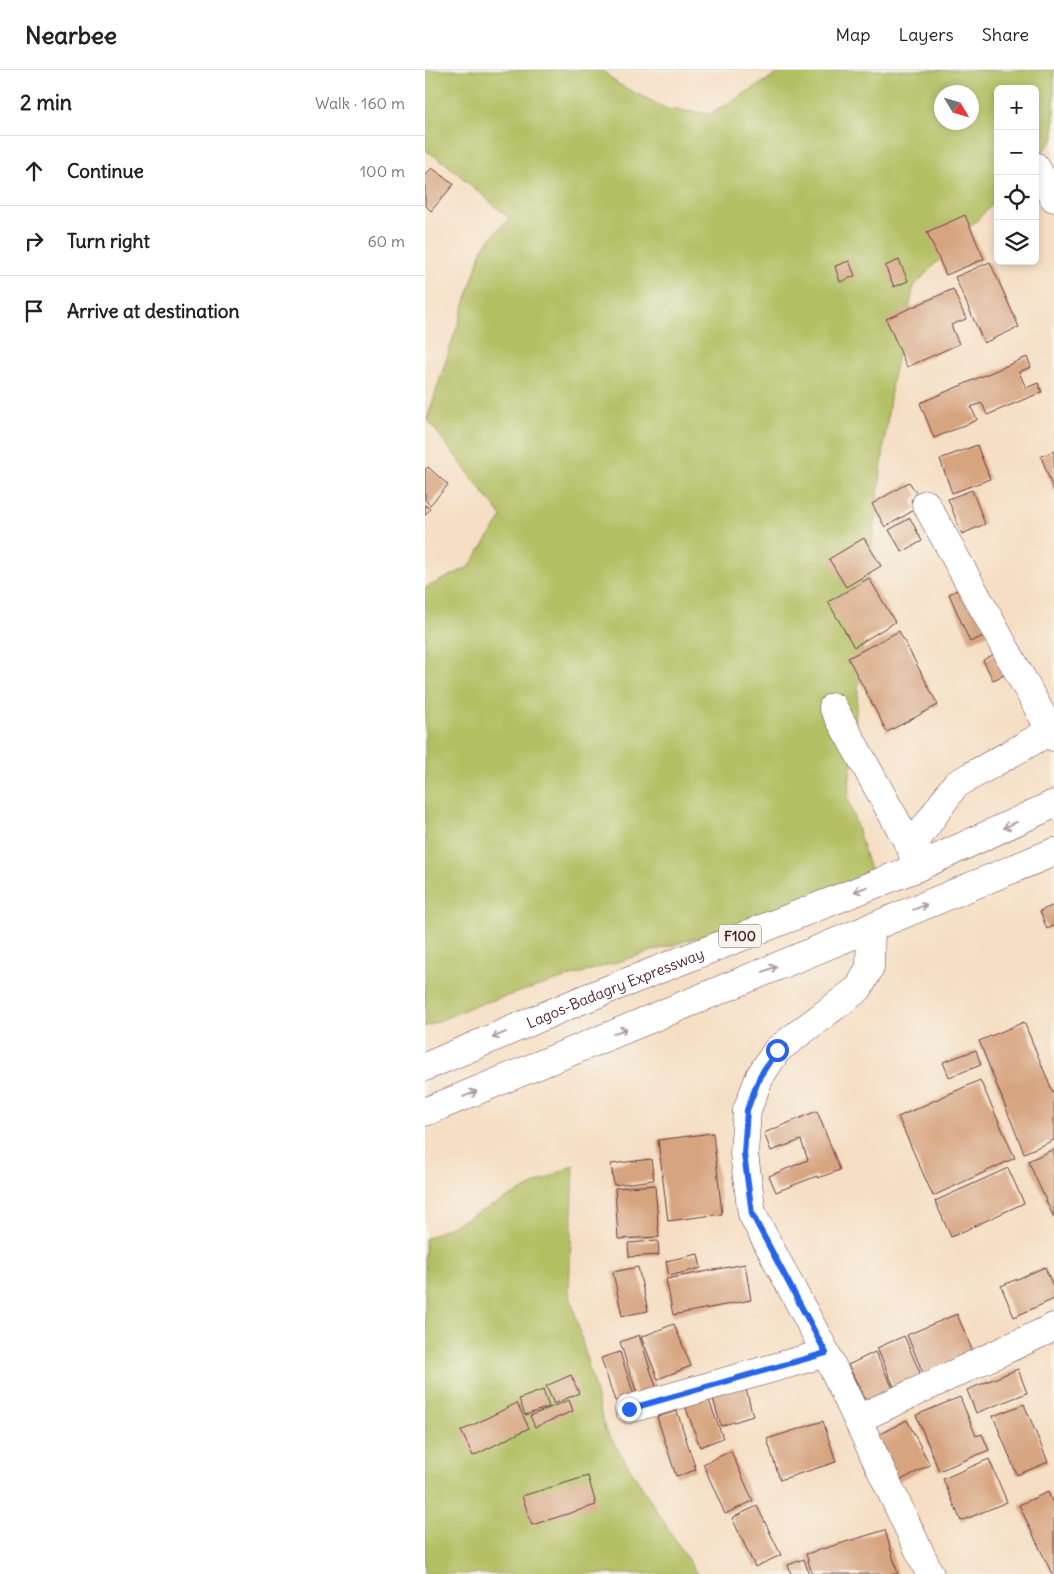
<!DOCTYPE html>
<html lang="en">
<head>
<meta charset="utf-8">
<style>
  :root { --surface:#fff; --page:#f6f6f6; --text:#202124; --muted:#757577; --line:#e0e0e0 }
  body { margin:0; font-family:Delius,sans-serif; background:var(--page); color:var(--text) }
  .controls { position:absolute; right:15px; top:15px; display:grid; overflow:hidden; border-radius:8px; box-shadow:0 2px 8px #0003 }
  .controls button { width:45px; height:45px; display:grid; place-items:center; padding:0; border:0; border-bottom:1px solid var(--line); background:var(--surface); color:var(--text); font:25px sans-serif }
  .compass { position:absolute; left:509px; top:15px; width:45px; height:45px; border-radius:50%; background:var(--surface); box-shadow:0 2px 8px #0003; rotate:128deg }
  .stop { position:absolute; width:15px; height:15px; margin:-11px; border:4px solid #2563eb; border-radius:50%; background:#fff }
  .stop.end { background:#2563eb; border-color:#fff; box-shadow:0 1px 5px #0008 }
  .list { margin:0; padding:0; list-style:none }
  h2 { display:flex; justify-content:space-between; align-items:center; height:65px; margin:0; padding:0 20px; font-size:21px }
  h2 small { font-size:16px; font-weight:400; color:var(--muted) }
  .list li { display:grid; grid-template-columns:32px 1fr auto; gap:15px; align-items:center; box-sizing:border-box; height:70px; padding:0 20px; border-top:1px solid var(--line) }
  .list b { display:block; font-size:19px; white-space:nowrap }
  .list em { font-size:16px; font-style:normal; color:var(--muted) }
  .icon { flex:none; width:28px; height:28px; fill:none; stroke:currentColor; stroke-width:2; stroke-linecap:round; stroke-linejoin:round }
  .map { position:relative; flex:none; width:629px; height:1504px; overflow:hidden }
  header { display:flex; align-items:center; gap:30px; box-sizing:border-box; height:70px; padding:0 25px; background:var(--surface); border-bottom:1px solid var(--line) }
  header strong { font-size:24px }
  nav { display:flex; gap:28px; margin-inline-start:auto; font-size:18px }
  main { display:flex }
  aside { flex:1; background:var(--surface) }
  .map>svg:first-child { display:block }
  .green { fill:#b2c063; stroke:#7e7047; fill-rule:evenodd }
  .building { fill:#d7a480 }
  .lines { fill:none; stroke-linecap:round; stroke-linejoin:round }
  .minor-casing { stroke:#643c42; stroke-width:29 }
  .highway-casing { stroke:#643c42; stroke-width:29 }
  .minor { stroke:#fff; stroke-width:28 }
  .highway { stroke:#fff; stroke-width:28 }
  .oneway { stroke:#ae9aa0 }
  .route { stroke:#2563eb; stroke-width:6 }
  .labels { text-anchor:middle; dominant-baseline:central; stroke-width:4.5; stroke-linejoin:round; paint-order:stroke }
  .shield { fill:#f7f3e8; stroke:#7e5f64; stroke-width:1 }
  .shield-label { font-size:14px; font-weight:bold; fill:#4a1f2b }
  .street-label { font-size:15px; fill:#4a1f2b; stroke:#f7f3e8 }
</style>
</head>
<body>
<header>
<strong>Nearbee</strong>
<nav><a>Map</a><a>Layers</a><a>Share</a></nav>
</header>
<main>
<aside>
<h2>2 min<small>Walk · 160 m</small></h2>
<ul class="list">
<li><svg class="icon" aria-label="ahead" viewBox="0 0 24 24"><path d="M12 20V5M6 11l6-6 6 6"/></svg><div><b>Continue</b></div><em>100 m</em></li>
<li><svg class="icon" aria-label="right" viewBox="0 0 24 24"><path d="M7 20v-9h11M14 6l5 5-5 5"/></svg><div><b>Turn right</b></div><em>60 m</em></li>
<li><svg class="icon" aria-label="arrive" viewBox="0 0 24 24"><path d="M6 21V4h12l-3 4 3 4H6"/></svg><div><b>Arrive at destination</b></div></li>
</ul>
</aside>
<div class="map">
<svg width="629" height="1504" viewBox="0 0 629 1504">
  <rect width="100%" height="100%" fill="#f7f3e8"/>
  <filter id="ink" filterUnits="userSpaceOnUse"><feTurbulence type="fractalNoise" baseFrequency=".02" numOctaves="2"/><feDisplacementMap in="SourceGraphic" scale="10" xChannelSelector="R" yChannelSelector="G"/><feConvolveMatrix kernelMatrix="1 2 1 2 8 2 1 2 1" color-interpolation-filters="sRGB"/></filter>
  <filter id="wash" filterUnits="userSpaceOnUse"><feTurbulence type="fractalNoise" baseFrequency=".0096" numOctaves="4" result="noise"/><feDisplacementMap in="SourceGraphic" scale="20" xChannelSelector="R" yChannelSelector="G"/><feGaussianBlur stdDeviation="1.12" result="paint"/><feColorMatrix in="noise" values="0 0 0 0 0 0 0 0 0 0 0 0 0 0 0 0 0 1.4 0 .05"/><feComposite in="paint" operator="in"/></filter>
  <g filter="url(#wash)">
    <rect width="100%" height="100%" fill="#f5dec3"/>
    <path class="green" d="M0 0H177L193 14 242 39 285 44 359 0H629V69L610 89V19H573V128L489 216 467 312 447 474 423 728 449 813 46 937 0 957V518L44 497 77 447 2 349 58 177 84 148 19 92 0 80ZM516 22H546V52H516Z
      M149 1095 144 1221 180 1359 272 1504H0V1169Z"/>
    <g id="blocks">
      <path class="building" d="M7 98 29 114 6 141 0 135V105Z
        M540 145 559 189 521 205 502 162Z
        M474 190 483 211 469 217 460 196Z
        M424 191 430 206 415 212 410 196Z
        M565 192 594 257 559 273 530 207Z
        M528 219 541 249 526 255 534 274 482 297 461 249Z
        M602 287 606 297 594 302 601 318 613 313 617 322 562 345 557 333 546 337 552 350 509 368 495 333Z
        M552 375 565 409 527 423 515 389Z
        M629 381V422L616 386Z
        M3 397 23 415 5 435 0 430V400Z
        M484 412 493 425 486 430 491 439 460 457 447 434Z
        M547 420 560 454 537 464 523 429Z
        M0 435 5 439 0 445Z
        M485 448 497 471 477 482 464 460Z
        M439 468 456 496 421 517 404 489Z
        M444 508 470 552 429 577 403 532Z
        M542 516 563 564 545 572 524 524Z
        M474 561 513 635 462 662 423 588Z
        M574 582 584 603 568 610 558 590Z
        M629 835V856L622 859 615 841Z
        M599 952 629 1025V1070L599 1083 554 971Z
        M551 980 556 995 524 1007 518 992Z
        M555 1010 590 1088 508 1126 473 1047Z
        M392 1041 415 1100 393 1108 392 1106 351 1122 344 1106 383 1090 376 1070 346 1081 339 1063Z
        M288 1063 297 1144 243 1151 233 1070Z
        M629 1079V1148L603 1091Z
        M226 1089 229 1110 189 1115 186 1094Z
        M583 1098 599 1133 526 1167 510 1131Z
        M230 1115 234 1167 193 1169 190 1118Z
        M233 1171 234 1185 204 1187 203 1173Z
        M273 1184 276 1198 244 1206 241 1191Z
        M320 1194 326 1230 248 1245 241 1209Z
        M213 1197 223 1241 197 1246 188 1202Z
        M620 1197 629 1219V1229L589 1247 576 1216Z
        M532 1244 548 1282 498 1303 482 1265Z
        M249 1254 266 1296 233 1309 216 1267Z
        M214 1265 231 1317 212 1324 195 1272Z
        M479 1266 496 1305 469 1317 452 1278Z
        M195 1282 209 1325 190 1331 176 1288Z
        M450 1282 468 1318 441 1331 423 1295Z
        M593 1299 602 1323 551 1343 542 1320Z
        M146 1305 154 1323 129 1334 121 1316Z
        M319 1312 328 1346 296 1356 286 1322Z
        M118 1320 124 1337 100 1345 94 1329Z
        M282 1325 298 1368 275 1377 259 1333Z
        M535 1327 551 1366 557 1364 564 1380 514 1401 491 1345Z
        M144 1330 148 1341 110 1357 105 1346Z
        M92 1333 104 1358 48 1386 36 1361Z
        M599 1334 623 1392 592 1405 568 1346Z
        M252 1341 271 1400 251 1406 232 1347Z
        M482 1350 505 1395 474 1411 451 1366Z
        M398 1351 411 1392 355 1410 342 1369Z
        M306 1381 328 1431 300 1444 278 1394Z
        M564 1389 582 1432 536 1451 518 1409Z
        M163 1406 171 1435 107 1455 97 1426Z
        M623 1422 629 1436V1504H627L594 1435Z
        M332 1436 356 1485 330 1497 307 1448Z
        M460 1460 473 1504H387L381 1484Z
        M379 1489 384 1504H366L363 1495Z"/>
    </g>
  </g>
  <g filter="url(#ink)">
    <use href="#blocks" fill-opacity="0" stroke="#643c42" stroke-width="1"/>
    <g class="lines">
      <g class="minor-casing">
        <path id="minor" d="M610 96 629 128
          M501 434 629 667
          M408 637 486 778 490 794
          M486 778 530 715 629 659
          M446 857 445 897 434 918 352 980 335 1006 322 1040 319 1084 327 1144 401 1283 505 1504
          M204 1339 401 1283
          M433 1349 629 1257"/>
      </g>
      <g class="highway-casing">
        <g id="highway">
          <path id="s1" d="M0 997 154 931 491 798 629 734"/>
          <path d="M0 1042 629 782"/>
        </g>
      </g>
      <use href="#minor" class="minor"/>
      <use href="#highway" class="highway"/>
    </g>
    <defs><path id="oneway-shaft" d="M-6 0H5M1.5-3L5.5 0L1.5 3" fill="none" stroke-width="1.6" stroke-linecap="round" stroke-linejoin="round" transform="scale(1.25)"/></defs>
    <g class="oneway">
      <use href="#oneway-shaft" transform="translate(585 755) rotate(155)"/>
      <use href="#oneway-shaft" transform="translate(436 819) rotate(159)"/>
      <use href="#oneway-shaft" transform="translate(495 837) rotate(-22)"/>
      <use href="#oneway-shaft" transform="translate(345 899) rotate(-23)"/>
      <use href="#oneway-shaft" transform="translate(195 961) rotate(-23)"/>
      <use href="#oneway-shaft" transform="translate(74 965) rotate(157)"/>
      <use href="#oneway-shaft" transform="translate(45 1024) rotate(-23)"/>
    </g>
  </g>
  <g class="lines" filter="url(#ink)">
    <path class="route" d="M204 1339 401 1283 327 1144 319 1084 322 1040 335 1006 352 980"/>
  </g>
  <g class="labels">
    <rect class="shield" x="294" y="854.5" width="42" height="23" rx="4"/>
    <g class="shield-label">
      <text x="315" y="866">F100</text>
    </g>
    <g class="street-label">
      <text stroke="none"><textPath href="#s1" startOffset="206">Lagos-Badagry Expressway</textPath></text>
    </g>
  </g>
</svg>
<div class="controls">
<button>+</button>
<button>−</button>
<button><svg class="icon" aria-label="locate" viewBox="0 0 24 24"><circle cx="12" cy="12" r="6"/><path d="M12 2v4M12 18v4M2 12h4M18 12h4"/></svg></button>
<button><svg class="icon" aria-label="layers" viewBox="0 0 24 24"><path d="M12 4l9 5-9 5-9-5zM3 14l9 5 9-5"/></svg></button>
</div>
<svg class="compass" viewBox="-18 -18 36 36"><path d="M0-13l5 13h-10z" fill="#e53935"/><path d="M0 13l5-13h-10z" fill="#757577"/></svg>
<div class="stop" style="left:352px;top:980px"></div>
<div class="stop end" style="left:204px;top:1339px"></div>
</div>
</main>
</body>
</html>
